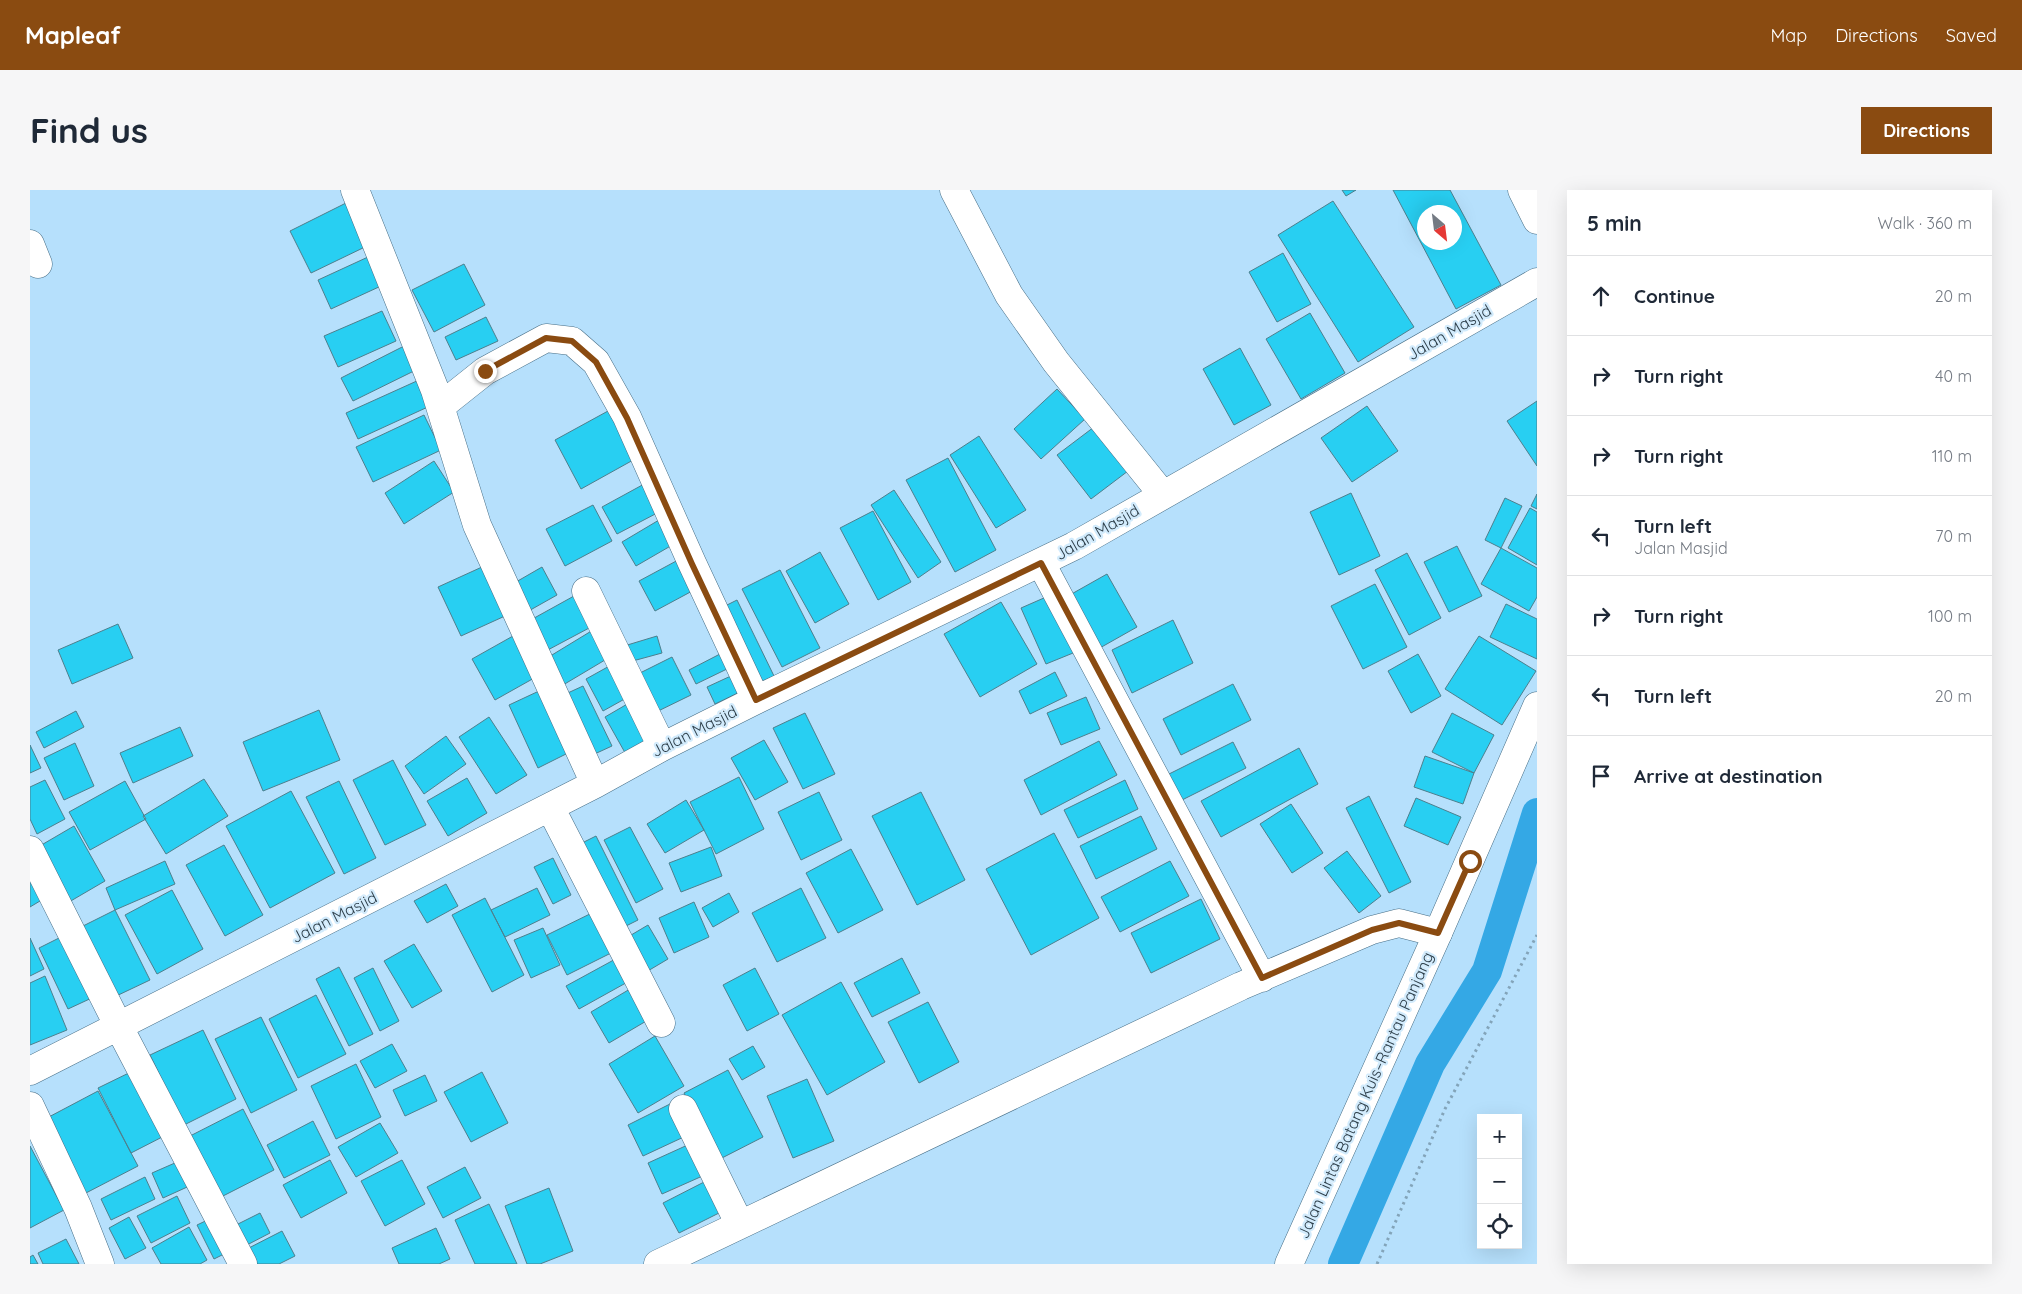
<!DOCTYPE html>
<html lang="en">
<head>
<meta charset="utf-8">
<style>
  :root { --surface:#fff; --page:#f6f6f7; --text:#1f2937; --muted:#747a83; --line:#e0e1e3; --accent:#8a4b11 }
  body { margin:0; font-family:Quicksand,sans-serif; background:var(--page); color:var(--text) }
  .controls { position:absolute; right:15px; bottom:15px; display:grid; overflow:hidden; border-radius:0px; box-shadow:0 5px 20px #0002 }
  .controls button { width:45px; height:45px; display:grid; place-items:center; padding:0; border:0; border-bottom:1px solid var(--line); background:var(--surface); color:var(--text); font:25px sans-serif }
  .compass { position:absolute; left:1387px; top:15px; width:45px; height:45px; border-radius:50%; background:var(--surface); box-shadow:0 5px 20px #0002; rotate:152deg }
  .stop { position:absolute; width:15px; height:15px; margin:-11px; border:4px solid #8a4b11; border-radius:50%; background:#fff }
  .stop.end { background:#8a4b11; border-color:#fff; box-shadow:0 1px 5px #0008 }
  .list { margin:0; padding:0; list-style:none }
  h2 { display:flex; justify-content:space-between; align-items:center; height:65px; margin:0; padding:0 20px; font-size:21px }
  h2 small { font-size:16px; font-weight:400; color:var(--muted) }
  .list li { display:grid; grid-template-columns:32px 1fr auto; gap:15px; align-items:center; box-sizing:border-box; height:80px; padding:0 20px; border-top:1px solid var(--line) }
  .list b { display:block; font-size:19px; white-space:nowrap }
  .list p { margin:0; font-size:16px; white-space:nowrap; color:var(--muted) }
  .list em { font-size:16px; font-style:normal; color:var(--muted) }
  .icon { flex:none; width:28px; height:28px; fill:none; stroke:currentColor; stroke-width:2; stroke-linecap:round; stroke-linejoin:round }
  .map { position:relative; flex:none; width:1507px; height:1074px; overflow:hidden; border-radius:0px }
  header { display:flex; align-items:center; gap:30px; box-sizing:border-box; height:70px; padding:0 25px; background:var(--accent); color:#fff }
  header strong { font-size:24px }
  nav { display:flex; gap:28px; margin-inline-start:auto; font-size:18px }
  .intro { display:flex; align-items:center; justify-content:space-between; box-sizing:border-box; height:120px; padding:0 30px }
  h1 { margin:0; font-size:35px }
  .button { padding:12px 22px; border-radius:0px; background:var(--accent); color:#fff; font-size:18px; font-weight:700 }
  main { display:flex; gap:30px; padding:0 30px }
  aside { flex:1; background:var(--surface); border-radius:0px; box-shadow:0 5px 20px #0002 }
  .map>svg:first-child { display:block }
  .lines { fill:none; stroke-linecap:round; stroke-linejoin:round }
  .canal { stroke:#34a8e5; stroke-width:30 }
  .building { fill:#28cff2; stroke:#4d7f8d; fill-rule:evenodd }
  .minor-casing { stroke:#476e86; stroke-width:29 }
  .major-casing { stroke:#476e86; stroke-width:29 }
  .path { stroke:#83a4b9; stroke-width:3; stroke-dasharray:2.5 4; stroke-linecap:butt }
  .minor { stroke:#fff; stroke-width:28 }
  .major { stroke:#fff; stroke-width:28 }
  .route { stroke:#8a4b11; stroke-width:6 }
  .labels { text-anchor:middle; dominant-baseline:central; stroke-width:4.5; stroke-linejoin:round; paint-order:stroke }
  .street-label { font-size:16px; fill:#2d3e49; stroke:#d2ebfc }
</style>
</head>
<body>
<header>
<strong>Mapleaf</strong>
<nav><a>Map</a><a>Directions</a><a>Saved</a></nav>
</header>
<div class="intro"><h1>Find us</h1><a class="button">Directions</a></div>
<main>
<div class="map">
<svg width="1507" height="1074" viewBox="0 0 1507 1074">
  <rect width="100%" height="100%" fill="#b6e0fc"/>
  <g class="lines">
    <path class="canal" d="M1313 1074 1400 874 1457 781 1507 623"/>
  </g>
  <path class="building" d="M1312 0H1326L1316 6Z
    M1363 0H1420L1471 95 1426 119ZM1394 22H1424V52H1394Z
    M1303 11 1384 137 1328 172 1248 45Z
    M316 13 337 56 281 83 260 41Z
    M1253 63 1281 114 1247 132 1219 82Z
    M338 67 351 96 301 119 288 90Z
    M434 74 455 115 404 142 382 100Z
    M352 121 366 151 308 177 294 146Z
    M1280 123 1315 183 1271 209 1236 149Z
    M456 127 468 151 426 170 415 147Z
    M378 154 390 178 323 211 311 188Z
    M1210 158 1241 215 1204 235 1173 179Z
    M389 190 400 216 328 249 316 223Z
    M1027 199 1055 229 1011 269 984 239Z
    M1507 211V276L1477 231Z
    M1337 216 1368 261 1322 292 1291 248Z
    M578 221 605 269 551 299 525 250Z
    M394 225 411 260 343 292 326 257Z
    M1064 237 1098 281 1061 309 1027 265Z
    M949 246 996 320 966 338 920 265Z
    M918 268 966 360 925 382 876 290Z
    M404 271 424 302 374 334 355 303Z
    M616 293 631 321 587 344 572 317Z
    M864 300 911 372 888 388 841 315Z
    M1321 303 1350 366 1309 385 1280 322Z
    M1507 304V319L1501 316Z
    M1475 308 1492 316 1471 358 1455 350Z
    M563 315 582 351 535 376 516 339Z
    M1500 318 1507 322V375L1478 358Z
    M843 321 881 392 848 410 810 338Z
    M629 330 644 354 606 376 592 352Z
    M1427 356 1452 406 1419 422 1394 372Z
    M1471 358 1507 378V407L1499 421 1451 394Z
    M790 362 819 414 785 433 756 381Z
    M1377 363 1411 428 1379 445 1345 380Z
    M650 369 666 399 625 421 609 391Z
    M452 377 475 426 431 446 408 397Z
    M512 377 527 405 495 423 479 396Z
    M750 380 790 458 752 477 712 399Z
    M1077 384 1107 437 1068 459 1038 406Z
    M1345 394 1377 457 1333 479 1301 416Z
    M1023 404 1048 461 1016 474 991 418Z
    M544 406 561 437 514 462 497 432Z
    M707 410 744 486 726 494 689 419Z
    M971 412 1007 474 950 507 914 444Z
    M1476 414 1507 429V469L1460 447Z
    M1143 430 1163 473 1102 503 1082 460Z
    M88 434 103 468 42 494 28 460Z
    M563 440 580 467 533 495 517 468Z
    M483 446 506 487 465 510 442 469Z
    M627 446 632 463 599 472 594 456Z
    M1449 446 1506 481 1472 535 1415 499Z
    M690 464 697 479 666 494 659 480Z
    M1388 464 1411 506 1381 523 1358 481Z
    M642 467 661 505 622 524 604 486Z
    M583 474 600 506 573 521 556 489Z
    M1025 482 1037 506 1000 524 989 501Z
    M703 485 712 501 685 514 677 497Z
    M1203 494 1221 530 1151 565 1133 529Z
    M553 496 582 556 558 567 529 507Z
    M509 501 538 563 508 578 479 515Z
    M1056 507 1070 539 1031 555 1017 523Z
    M599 513 623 554 598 568 575 527Z
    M289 520 310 570 233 601 213 552Z
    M46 521 54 537 14 558 6 542Z
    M775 523 805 584 773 599 743 538Z
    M1422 523 1464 545 1444 583 1402 562Z
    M459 527 497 585 466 604 429 547Z
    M150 537 163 566 103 593 90 563Z
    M416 546 436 574 394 604 375 576Z
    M734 550 758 592 725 610 701 568Z
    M1069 551 1087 585 1011 625 994 590Z
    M1203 552 1216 578 1150 611 1137 585Z
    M45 553 64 596 34 610 14 568Z
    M0 555 11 578 0 583Z
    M1269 558 1288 594 1191 647 1171 611Z
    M1395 566 1444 583 1433 614 1384 597Z
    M363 570 396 635 355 655 323 590Z
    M709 587 734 639 686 664 660 612Z
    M437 588 457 623 418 646 397 611Z
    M174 589 198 626 136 664 113 626Z
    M15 590 35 629 7 644 0 629V597Z
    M1095 590 1108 619 1048 648 1034 620Z
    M95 591 116 629 60 660 39 622Z
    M309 591 346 668 314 684 276 607Z
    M261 601 305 683 240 718 196 636Z
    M789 602 812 650 771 670 748 622Z
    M891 602 935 690 887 715 842 626Z
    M1339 606 1381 692 1359 703 1316 618Z
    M1386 608 1431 627 1418 655 1374 636Z
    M656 610 674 640 635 663 617 634Z
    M1261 614 1293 663 1262 683 1230 634Z
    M1111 626 1127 659 1066 689 1050 656Z
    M44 636 75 691 39 712 8 657Z
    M600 637 633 699 606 713 574 650Z
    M1024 643 1069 728 1001 765 956 679Z
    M566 646 608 730 588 740 546 656Z
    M194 655 233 725 195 746 156 675Z
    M681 657 692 686 651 702 639 673Z
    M821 659 853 720 808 743 776 683Z
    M1317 661 1351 706 1329 723 1294 678Z
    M523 668 541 705 523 714 504 677Z
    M135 671 145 694 85 720 76 698Z
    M1140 671 1159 706 1090 742 1071 707Z
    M0 682 15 708 0 717Z
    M416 694 428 716 397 733 384 711Z
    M507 698 520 725 475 747 461 720Z
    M771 698 796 748 747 772 722 723Z
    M142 700 173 759 127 784 95 725Z
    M699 703 709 722 683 737 672 718Z
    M455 708 494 785 462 802 422 725Z
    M1171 709 1190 749 1121 783 1101 743Z
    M664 712 679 747 644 763 629 728Z
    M85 720 120 790 82 808 47 739Z
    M568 720 587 760 537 785 517 745Z
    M618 735 638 769 611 785 591 751Z
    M513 738 530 775 501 788 484 750Z
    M37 744 66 806 38 819 9 758Z
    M0 748 14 779 0 786Z
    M384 754 412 801 382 818 354 771Z
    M591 766 603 789 549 819 536 796Z
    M872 768 890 803 842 827 824 793Z
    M309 777 343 844 319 856 286 789Z
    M343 778 369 831 350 841 324 788Z
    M725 778 749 824 717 841 693 795Z
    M15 786 37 840 0 855V793Z
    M811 792 855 872 797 905 752 825Z
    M600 799 618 830 579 853 561 822Z
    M286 805 316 864 268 888 239 829Z
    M898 812 929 872 889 893 858 832Z
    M231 827 267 900 221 923 185 849Z
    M173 840 206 909 154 935 120 865Z
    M625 846 654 896 608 923 579 874Z
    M362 854 377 881 345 898 330 871Z
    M723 856 735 877 712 890 699 869Z
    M326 874 351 927 306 949 281 896Z
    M107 879 140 943 101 963 68 898Z
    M698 880 733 947 688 970 654 903Z
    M452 882 478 933 441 952 414 902Z
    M395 885 407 911 375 926 363 900Z
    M777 889 804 951 763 968 737 906Z
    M68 901 108 976 54 1004 15 929Z
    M642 913 658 945 613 966 598 935Z
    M213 919 244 980 191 1007 160 946Z
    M283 931 300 965 254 988 237 955Z
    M350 933 368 963 326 987 308 957Z
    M662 953 677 984 632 1004 618 973Z
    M0 956 34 1020 0 1038Z
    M154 969 166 993 133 1008 122 983Z
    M300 970 317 1003 271 1028 253 995Z
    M372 970 395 1014 355 1036 331 991Z
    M435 977 451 1008 413 1028 397 997Z
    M115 987 125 1009 81 1030 71 1009Z
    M678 990 693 1021 649 1043 633 1013Z
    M519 998 543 1061 510 1074H497L475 1016Z
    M147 1006 160 1033 121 1053 107 1026Z
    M459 1014 487 1074H445L425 1030Z
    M230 1023 240 1043 215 1056 204 1036Z
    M186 1026 202 1060 184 1069 167 1035Z
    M99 1027 116 1058 95 1069 79 1038Z
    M159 1037 177 1070 170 1074H131L122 1058Z
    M406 1038 420 1069 409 1074H369L362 1058Z
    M252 1041 265 1066 249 1074H219L213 1061Z
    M36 1049 49 1074H13L8 1063Z
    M3 1065 8 1074H0V1067Z"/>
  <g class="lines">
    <g class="minor-casing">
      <path id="minor" d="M325 0 405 200 447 335 565 594
        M924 0 979 105 1026 172 1133 305
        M1492 0 1507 30
        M0 54 8 74
        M411 216 455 181 516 148 542 151 566 172 597 227 662 373 726 510
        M1011 373 1232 788
        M556 401 632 557
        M520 617 631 833
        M0 660 89 837 213 1074
        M0 881 565 594 632 557 726 510 1044 356 1507 92
        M0 916 48 1018 70 1074
        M653 919 710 1035
        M628 1074 1211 796 1342 740 1369 733 1408 743"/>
    </g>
    <g class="major-casing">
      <path id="major" d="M1259 1074 1408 743 1507 516"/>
    </g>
    <path class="path" d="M1347 1074 1415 919 1507 745"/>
    <use href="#minor" class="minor"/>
    <use href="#major" class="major"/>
  </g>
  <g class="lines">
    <path class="route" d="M455 181 516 148 542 151 566 172 597 228 662 374 726 510 1011 373 1232 788 1342 740 1369 733 1408 743 1440 671"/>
  </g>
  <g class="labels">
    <g class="street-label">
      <text transform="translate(1419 142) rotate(-30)">Jalan Masjid</text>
      <text transform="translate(1067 342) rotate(-30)">Jalan Masjid</text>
      <text transform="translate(664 541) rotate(-27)">Jalan Masjid</text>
      <text transform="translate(304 727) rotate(-27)">Jalan Masjid</text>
      <text transform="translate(1335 905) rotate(-66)">Jalan Lintas Batang Kuis–Rantau Panjang</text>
    </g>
  </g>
</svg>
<div class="controls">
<button>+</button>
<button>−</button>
<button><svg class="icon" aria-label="locate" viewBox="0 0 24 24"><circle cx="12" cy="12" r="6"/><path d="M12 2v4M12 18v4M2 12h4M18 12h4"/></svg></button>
</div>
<svg class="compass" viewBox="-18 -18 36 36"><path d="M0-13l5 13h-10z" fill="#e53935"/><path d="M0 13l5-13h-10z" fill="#747a83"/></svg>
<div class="stop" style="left:1440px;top:671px"></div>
<div class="stop end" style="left:455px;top:181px"></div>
</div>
<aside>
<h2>5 min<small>Walk · 360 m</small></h2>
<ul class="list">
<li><svg class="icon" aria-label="ahead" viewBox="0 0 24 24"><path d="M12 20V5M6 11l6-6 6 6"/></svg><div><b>Continue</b></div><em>20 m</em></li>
<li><svg class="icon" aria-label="right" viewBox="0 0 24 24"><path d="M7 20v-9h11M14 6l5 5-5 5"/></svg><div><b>Turn right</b></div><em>40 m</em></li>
<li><svg class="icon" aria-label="right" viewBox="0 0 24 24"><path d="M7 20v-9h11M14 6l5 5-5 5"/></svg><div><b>Turn right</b></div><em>110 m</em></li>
<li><svg class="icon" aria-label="left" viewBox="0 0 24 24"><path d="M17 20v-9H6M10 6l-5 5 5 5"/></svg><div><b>Turn left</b><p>Jalan Masjid</p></div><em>70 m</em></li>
<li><svg class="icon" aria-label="right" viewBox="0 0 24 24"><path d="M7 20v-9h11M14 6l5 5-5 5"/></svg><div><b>Turn right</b></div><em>100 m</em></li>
<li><svg class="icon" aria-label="left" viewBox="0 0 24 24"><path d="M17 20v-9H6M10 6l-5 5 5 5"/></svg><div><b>Turn left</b></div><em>20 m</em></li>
<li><svg class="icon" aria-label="arrive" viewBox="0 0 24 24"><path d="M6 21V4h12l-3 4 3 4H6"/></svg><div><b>Arrive at destination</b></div></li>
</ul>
</aside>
</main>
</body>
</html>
